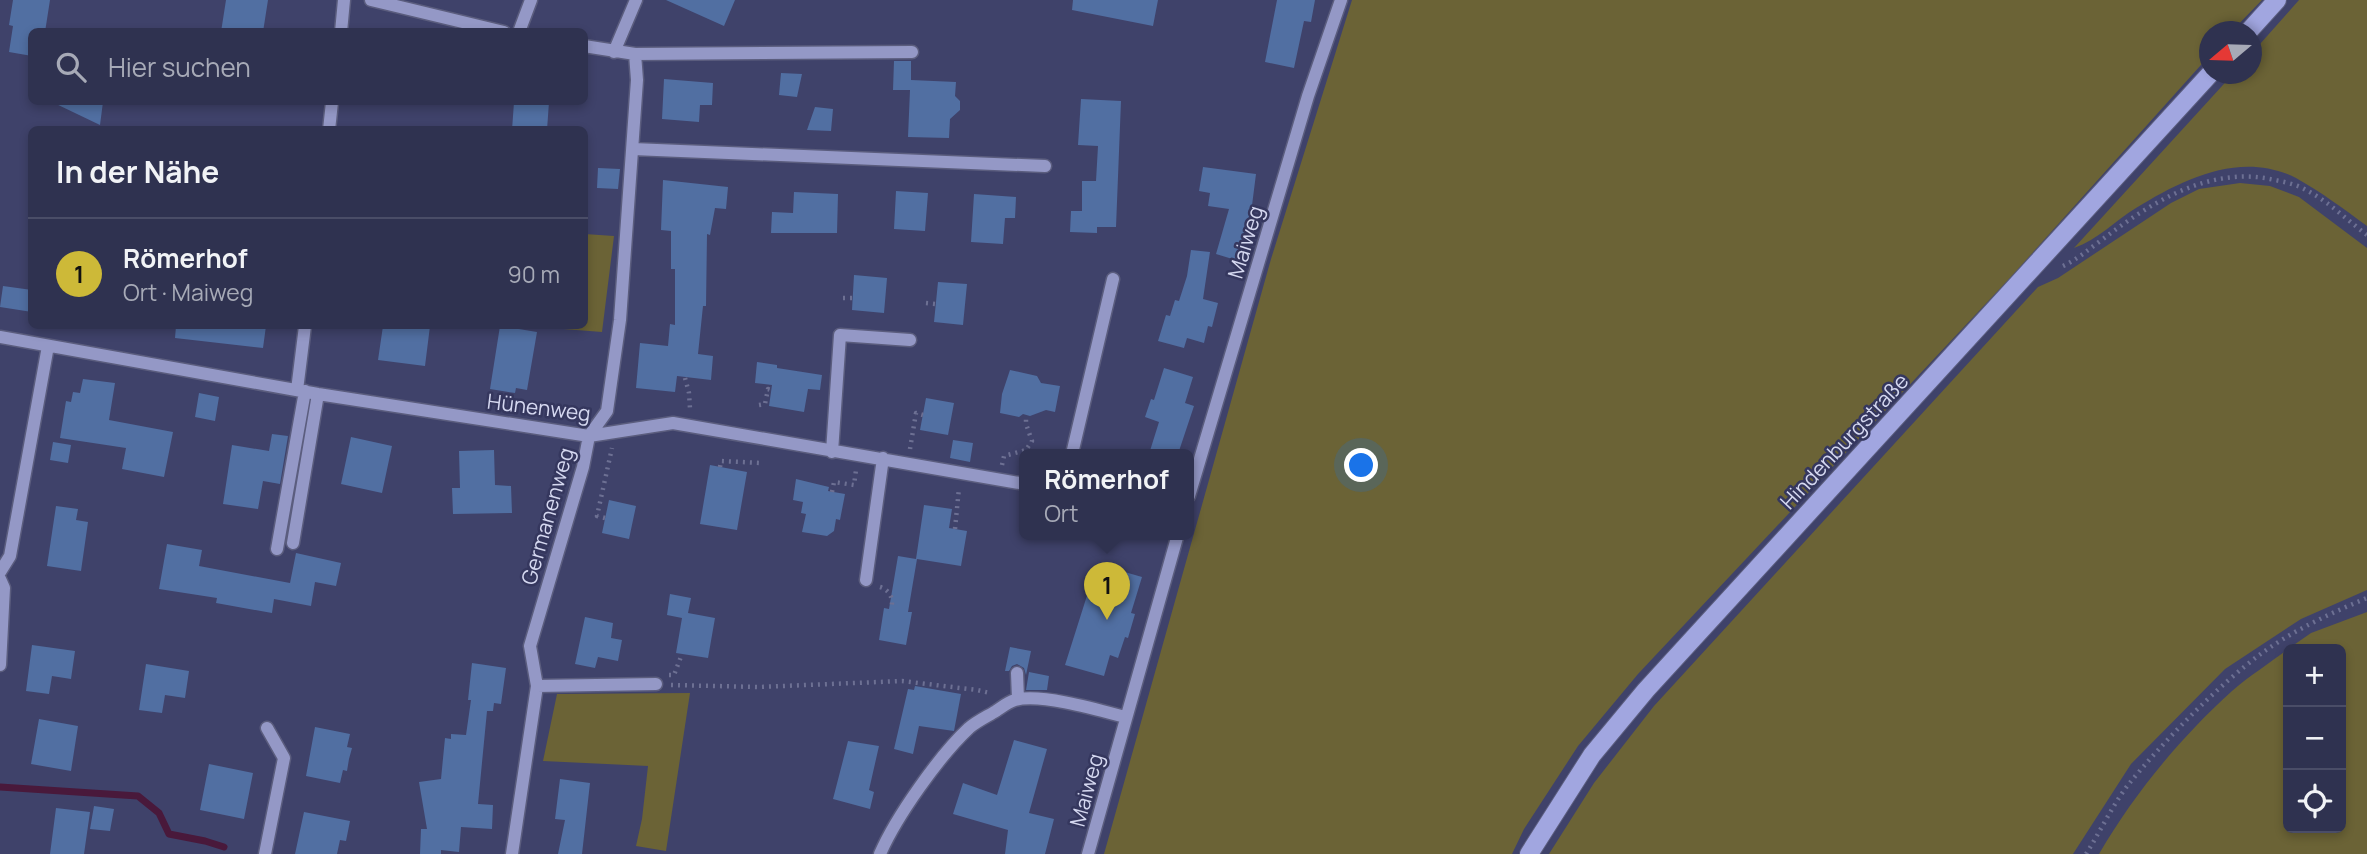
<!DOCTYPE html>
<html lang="de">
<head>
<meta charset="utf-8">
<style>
  :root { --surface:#2f3250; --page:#373a57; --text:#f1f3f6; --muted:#a7aab7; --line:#4a4d67; --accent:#cdb938 }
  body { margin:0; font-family:Manrope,sans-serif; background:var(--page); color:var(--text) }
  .controls { position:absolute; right:21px; bottom:21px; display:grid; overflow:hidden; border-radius:10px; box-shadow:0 4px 10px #0003 }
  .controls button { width:63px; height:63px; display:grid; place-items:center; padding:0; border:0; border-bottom:2px solid var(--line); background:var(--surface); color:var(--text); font:35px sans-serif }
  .compass { position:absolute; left:2199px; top:21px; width:63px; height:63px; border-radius:50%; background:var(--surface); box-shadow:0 4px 10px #0003; rotate:251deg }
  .you { position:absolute; left:1362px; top:466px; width:24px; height:24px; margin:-18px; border:5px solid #fff; border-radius:50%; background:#1a73e8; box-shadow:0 0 0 10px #1a73e833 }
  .badge { display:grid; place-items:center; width:46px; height:46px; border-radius:50%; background:var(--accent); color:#111; font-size:23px; font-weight:700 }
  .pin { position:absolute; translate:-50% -58px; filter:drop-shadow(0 2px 4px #0008) }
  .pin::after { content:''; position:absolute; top:37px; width:24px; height:21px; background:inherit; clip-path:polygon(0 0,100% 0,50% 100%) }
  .popup { position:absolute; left:1019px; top:449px; width:175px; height:91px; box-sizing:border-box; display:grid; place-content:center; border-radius:10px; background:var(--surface); filter:drop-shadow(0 2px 5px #0005); font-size:23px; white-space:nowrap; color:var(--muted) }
  .popup b { font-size:26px; color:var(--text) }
  .popup::after { content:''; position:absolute; left:50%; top:100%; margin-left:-14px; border:14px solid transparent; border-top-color:var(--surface) }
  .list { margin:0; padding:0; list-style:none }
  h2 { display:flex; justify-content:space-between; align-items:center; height:91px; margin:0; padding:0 28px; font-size:30px }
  h2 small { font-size:23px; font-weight:400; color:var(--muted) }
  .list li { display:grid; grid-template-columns:46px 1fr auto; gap:21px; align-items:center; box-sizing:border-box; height:112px; padding:0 28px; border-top:2px solid var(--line) }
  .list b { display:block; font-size:26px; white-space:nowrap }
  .list p { margin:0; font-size:23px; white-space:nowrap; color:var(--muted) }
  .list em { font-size:23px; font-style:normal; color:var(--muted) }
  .icon { flex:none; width:38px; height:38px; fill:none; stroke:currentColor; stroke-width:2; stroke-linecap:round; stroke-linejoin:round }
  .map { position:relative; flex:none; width:2367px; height:854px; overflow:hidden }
  .search { position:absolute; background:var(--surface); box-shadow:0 4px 10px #0003; left:28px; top:28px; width:560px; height:77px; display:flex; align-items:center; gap:18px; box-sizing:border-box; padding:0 24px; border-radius:10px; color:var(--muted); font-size:26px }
  .panel { position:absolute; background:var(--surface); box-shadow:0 4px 10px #0003; left:28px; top:126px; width:560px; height:203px; border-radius:10px }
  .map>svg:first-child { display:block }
  .green { fill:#6b6336 }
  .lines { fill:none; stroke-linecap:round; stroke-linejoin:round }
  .stream { stroke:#49193b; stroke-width:7 }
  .building { fill:#516fa2 }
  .minor-casing { stroke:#5b5d7e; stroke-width:15 }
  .major-casing { stroke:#5b5d7e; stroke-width:20 }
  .path { stroke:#6d7093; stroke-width:4.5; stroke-dasharray:2 5; stroke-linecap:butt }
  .minor { stroke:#9498c6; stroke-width:12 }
  .major { stroke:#a1a6e0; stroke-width:18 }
  .labels { text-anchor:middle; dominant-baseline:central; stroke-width:5; stroke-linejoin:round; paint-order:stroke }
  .street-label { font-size:21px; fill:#d5d8f0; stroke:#35375e }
</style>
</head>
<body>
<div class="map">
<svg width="2367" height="854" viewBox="0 0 2367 854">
  <rect width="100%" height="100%" fill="#3f426a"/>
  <path class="green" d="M1352 0H2262L2232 31 2210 32 2209 56 2009 279 1638 674 1578 746 1524 829 1512 854H1104L1271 259Z
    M2299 0H2367V226C2344 209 2321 192 2296 178 2241 150 2183 179 2136 208 2115 221 2097 240 2074 248L2233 74H2252V53Z
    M2240 183 2270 186 2299 197 2367 248V590L2301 619 2225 669 2131 764 2073 854H1549L1594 783 1654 706 2038 287 2058 278 2171 203 2199 189Z
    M585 234 614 236 602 332 525 326H584Z
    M2367 612V854H2099C2134 794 2180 738 2232 691 2249 676 2270 663 2288 649V828H2341V649H2288L2311 633Z
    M690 693 666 851 636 846 642 819 648 766 543 761 557 694Z"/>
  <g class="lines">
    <path class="stream" d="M0 787 138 796 159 813 169 834 205 841 224 847"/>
  </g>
  <path class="building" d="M13 0H50L45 32H32V56L9 52 13 26 9 25Z
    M226 0H268L263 32H221Z
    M666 0H735L724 26Z
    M1073 0H1158L1153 26 1072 10Z
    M1277 0H1315L1311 22 1304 21 1294 68 1265 62Z
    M894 61H911V80L956 82 955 96 960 101V110L950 119 949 138 908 137 910 90H893Z
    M781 73 802 74 797 97 779 95Z
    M664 79 713 83 712 105H700L699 122 662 119Z
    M1081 99 1121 101 1116 227H1097V233L1070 232 1071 211H1082V181H1096L1098 146 1078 145Z
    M52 102H103L100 125Z
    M514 102H549L547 130H512Z
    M815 107 833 109 831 131 807 130Z
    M1203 167 1256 174 1249 229 1252 230 1246 253 1242 252 1239 261 1216 254 1229 209 1208 206 1210 193 1199 191Z
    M598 168 620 169 618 189 597 188Z
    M663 180 728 187 726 209 715 208 710 235 707 234 706 306H703L698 354 713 356 711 380 677 376 675 392 636 388 640 343 668 346 670 324 675 325V269H671V231L661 230Z
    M896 191 928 193 925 231 894 229Z
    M794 192 838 194 837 233H771L772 212 793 213Z
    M974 194 1016 197 1015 218H1005L1003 244 971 242Z
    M1191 250 1210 252 1203 299 1218 303 1212 327 1208 326 1204 343 1187 338 1184 348 1158 341 1166 315 1170 316 1175 300 1179 301 1187 276Z
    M854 275 887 278 884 313 852 310Z
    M938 282 967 284 963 325 934 322Z
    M3 286 32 290V312L0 307Z
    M176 326H266L263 348 175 338Z
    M383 326H430L425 366 378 360Z
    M500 326 537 332 527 390 516 388 515 393 490 389Z
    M757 362 777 365V368L822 375 820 390 808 389 804 412 769 406 772 385 755 383Z
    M1164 368 1193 377 1185 403 1194 406 1178 454H1149L1159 422 1145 417 1151 399 1154 400Z
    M1010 370 1037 376 1041 383 1060 386 1055 412 1046 410 1030 416 1023 414 1019 417 1000 413 1002 394Z
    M83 379 115 383 109 420 173 432 164 477 122 469 126 448 60 438 66 401 71 402 73 392 80 393Z
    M199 393 219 397 215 421 195 417Z
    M926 398 954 403 948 435 920 430Z
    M272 434 288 436 280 484 263 481 258 509 223 504 232 445 269 451Z
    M351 437 392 446 382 493 341 484Z
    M953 440 973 443 970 462 950 458Z
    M53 442 71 445 68 463 50 460Z
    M494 450 495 485 511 486 512 513 453 514 452 488H460L459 451Z
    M710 465 747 472 737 530 700 524Z
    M796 479 829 487 828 491 845 494 840 520 836 519 834 531 827 536 802 532 806 514 801 513 803 502 793 500Z
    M609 500 636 506 629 539 602 533Z
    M924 505 952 509 949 528 967 531 961 566 917 559 908 612H912L906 645 879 640 884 608 889 609 898 556 916 559Z
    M56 506 78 509 76 520 88 522 81 571 47 566Z
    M167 544 202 550 199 566 290 583 296 553 341 563 336 586 315 582 311 606 274 599 272 613 216 603 217 598 159 589Z
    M1097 564 1142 577 1131 613 1135 614 1128 638 1125 637 1118 658 1110 655 1104 676 1065 665Z
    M670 594 691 598 688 613 715 618 708 658 676 653 682 618 667 615Z
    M585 617 613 623 611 638 622 640 618 661 598 657 595 668 575 664Z
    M32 645 75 651 71 679 52 676 49 694 26 691Z
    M1010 647 1031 651 1026 675 1024 668 1017 664 1012 666 1009 671H1005Z
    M472 663 506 668 501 704 494 703 493 711H487L478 804 493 805 492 829 461 827 459 852 441 850V854H420L421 829H427L419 782 441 779 445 738 451 739V734L466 735 471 700H468Z
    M146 664 189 671 185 698 165 695 162 713 139 710Z
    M1029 672 1049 676 1047 690H1026Z
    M915 686 961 694 954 731 919 726 913 754 894 749 908 689 914 690Z
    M39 719 78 726 71 771 31 764Z
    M315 727 350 734 347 747 352 748 349 759 347 771 343 770 340 783 306 776Z
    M1014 740 1047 749 1029 813 1054 819 1045 854H1005L1008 830 953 814 963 783 997 795Z
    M848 741 879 746 869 790 874 792 870 809 833 799Z
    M209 764 253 773 244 819 200 810Z
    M560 779 590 783 582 854H558L565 820 555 819Z
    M94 806 114 809 110 831 90 829Z
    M56 808 90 812 84 854H50Z
    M304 812 350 821 346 841 340 840 337 854H295Z"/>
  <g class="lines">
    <g class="minor-casing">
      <path id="minor" d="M371 0 504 32
        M341 32 344 0
        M519 32 531 0
        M584 46 635 54 912 52
        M614 52 636 0
        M329 130 332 102
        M633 149 1045 166
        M0 337 318 394 589 436 673 423 1025 484
        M297 390 305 326
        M832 452 840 335 910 340
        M1072 454 1113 279
        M1189 496 1308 96 1341 0
        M293 543 318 394
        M277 549 305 391
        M0 572 10 556 48 346
        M0 579 4 588 0 665
        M866 580 883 458
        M1017 673 1018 699
        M537 686 656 684
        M265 854 284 758 267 728
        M512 854 537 686 530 646 583 467 589 436 607 411 620 320 637 80 635 54
        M880 854C896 817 939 756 969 728 977 721 988 716 996 711 1002 707 1008 702 1015 700 1041 693 1099 710 1125 717
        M1088 854 1178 534"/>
    </g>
    <g class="major-casing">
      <path id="major" d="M2248 32 2277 0
        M1529 854 1592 755 1646 690 2210 74"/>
    </g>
    <path class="path" d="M2063 266C2078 259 2089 249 2103 239 2149 204 2204 169 2265 178 2279 181 2294 183 2306 190 2328 201 2347 220 2367 235
      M843 298H853
      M926 303 936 304
      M685 378 689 393 690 409
      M759 405 765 404 768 389 771 390
      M910 449 916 413 923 415
      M1002 465 1004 456 1026 450 1032 441 1026 424V415
      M720 467 721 461 761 463
      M832 492 834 482 854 485 856 470
      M605 518 597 516 612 448
      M955 529 959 488
      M880 587C890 590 894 599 891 609
      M669 675H674L682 654
      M671 685 759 687 902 681 977 690 990 693
      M2086 854C2100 832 2112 806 2128 785 2163 742 2217 686 2262 653 2294 630 2331 613 2367 598"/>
    <use href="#minor" class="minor"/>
    <use href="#major" class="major"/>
  </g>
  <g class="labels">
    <g class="street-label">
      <text transform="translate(1245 242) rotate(-73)">Maiweg</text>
      <text transform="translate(539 407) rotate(7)">Hünenweg</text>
      <text transform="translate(1844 441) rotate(-47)">Hindenburgstraße</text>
      <text transform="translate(547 516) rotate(-74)">Germanenweg</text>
      <text transform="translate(1086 790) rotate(-75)">Maiweg</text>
    </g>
  </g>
</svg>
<div class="controls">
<button>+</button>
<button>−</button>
<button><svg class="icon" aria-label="locate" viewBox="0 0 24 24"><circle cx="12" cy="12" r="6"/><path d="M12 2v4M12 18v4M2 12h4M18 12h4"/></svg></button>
</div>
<svg class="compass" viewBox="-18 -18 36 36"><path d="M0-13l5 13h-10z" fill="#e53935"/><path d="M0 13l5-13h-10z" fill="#a7aab7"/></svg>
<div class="you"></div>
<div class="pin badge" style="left:1107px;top:620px">1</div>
<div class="popup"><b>Römerhof</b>Ort</div>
<div class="search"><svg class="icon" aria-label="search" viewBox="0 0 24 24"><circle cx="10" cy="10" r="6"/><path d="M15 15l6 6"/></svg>Hier suchen</div>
<section class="panel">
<h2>In der Nähe<small></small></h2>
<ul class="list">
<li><span class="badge">1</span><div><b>Römerhof</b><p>Ort · Maiweg</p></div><em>90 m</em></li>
</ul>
</section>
</div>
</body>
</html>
